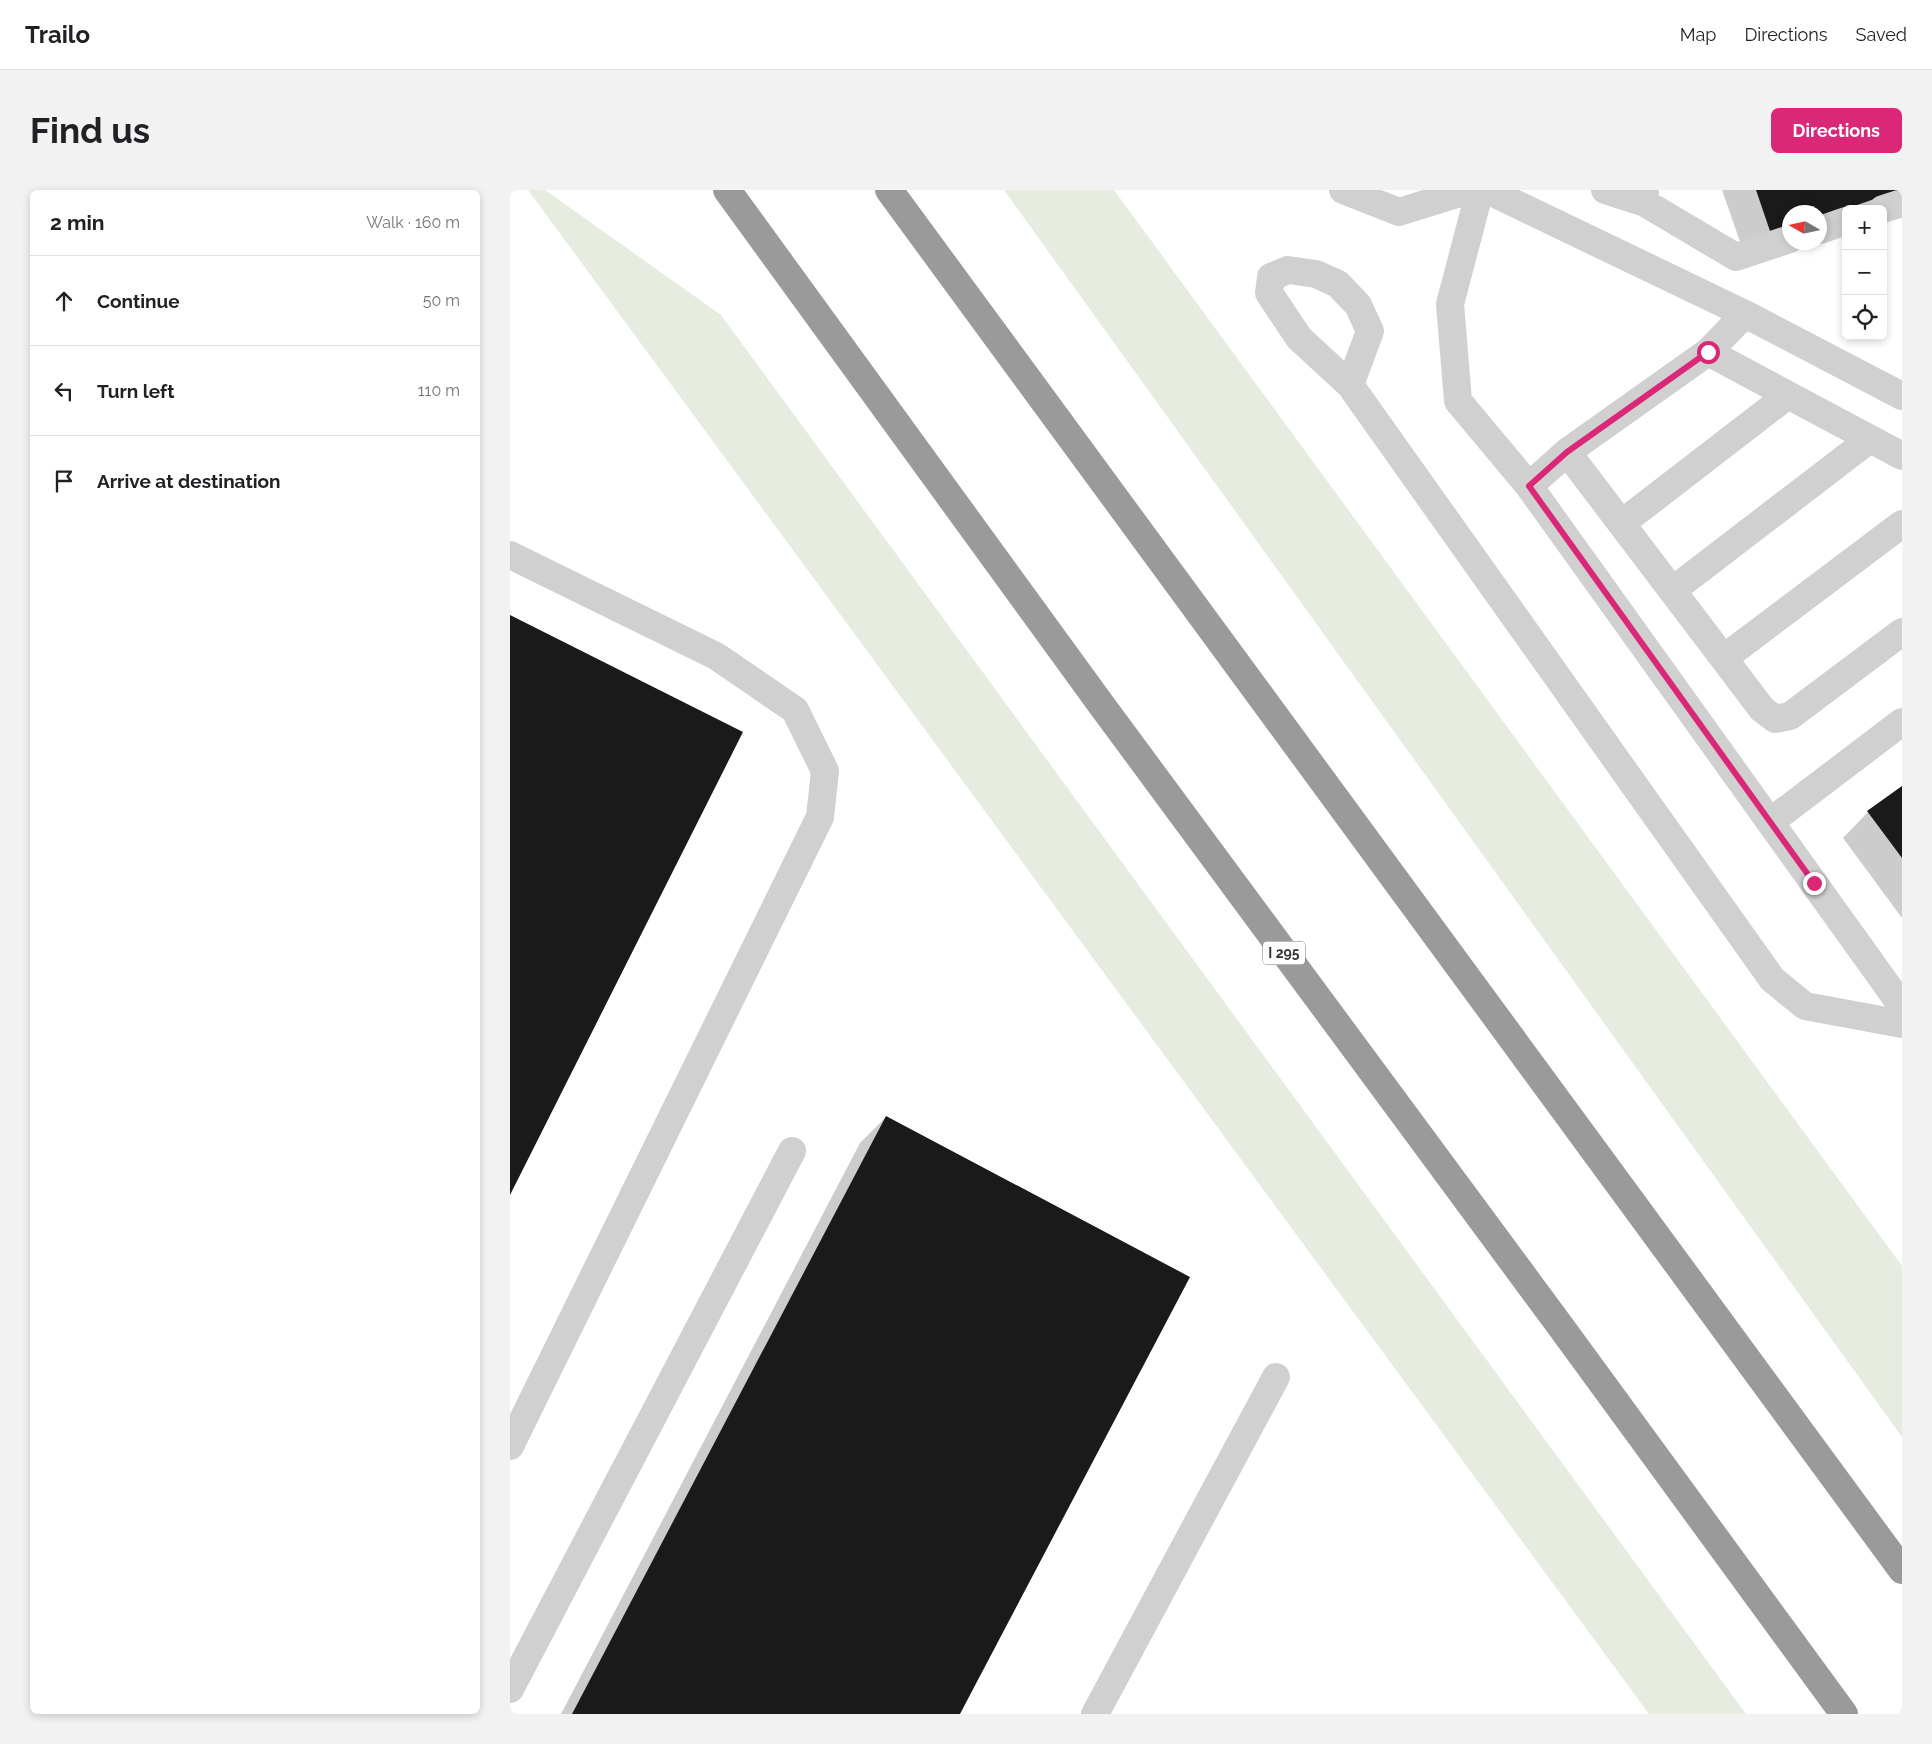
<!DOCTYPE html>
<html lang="en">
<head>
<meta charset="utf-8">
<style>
  :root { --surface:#fff; --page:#f2f2f2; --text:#202124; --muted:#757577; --line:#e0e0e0; --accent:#db2777 }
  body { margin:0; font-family:Raleway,sans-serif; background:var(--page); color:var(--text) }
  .controls { position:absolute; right:15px; top:15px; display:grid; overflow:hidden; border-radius:8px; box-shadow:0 2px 8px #0003 }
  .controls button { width:45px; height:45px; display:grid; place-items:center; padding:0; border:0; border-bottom:1px solid var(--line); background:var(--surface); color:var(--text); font:25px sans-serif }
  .compass { position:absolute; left:1272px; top:15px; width:45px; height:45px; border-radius:50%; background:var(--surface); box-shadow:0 2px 8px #0003; rotate:279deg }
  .stop { position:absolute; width:15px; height:15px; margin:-11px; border:4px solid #db2777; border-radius:50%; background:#fff }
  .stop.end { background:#db2777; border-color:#fff; box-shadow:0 1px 5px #0008 }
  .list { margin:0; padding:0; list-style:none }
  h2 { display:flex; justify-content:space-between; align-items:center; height:65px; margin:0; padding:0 20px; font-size:21px }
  h2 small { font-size:16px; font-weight:400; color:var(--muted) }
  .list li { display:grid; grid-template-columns:32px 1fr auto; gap:15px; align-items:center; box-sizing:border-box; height:90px; padding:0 20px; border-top:1px solid var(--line) }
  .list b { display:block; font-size:19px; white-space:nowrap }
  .list em { font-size:16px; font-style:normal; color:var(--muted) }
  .icon { flex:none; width:28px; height:28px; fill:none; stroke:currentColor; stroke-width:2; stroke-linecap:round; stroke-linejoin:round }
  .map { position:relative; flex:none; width:1392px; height:1524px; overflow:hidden; border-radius:8px }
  header { display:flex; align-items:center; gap:30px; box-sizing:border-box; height:70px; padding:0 25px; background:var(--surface); border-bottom:1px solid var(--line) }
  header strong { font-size:24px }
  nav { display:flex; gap:28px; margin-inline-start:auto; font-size:18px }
  .intro { display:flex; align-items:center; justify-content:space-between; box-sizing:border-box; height:120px; padding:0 30px }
  h1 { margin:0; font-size:35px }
  .button { padding:12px 22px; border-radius:8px; background:var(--accent); color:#fff; font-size:18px; font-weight:700 }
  main { display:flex; gap:30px; padding:0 30px }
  aside { flex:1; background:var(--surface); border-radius:8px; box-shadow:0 2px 8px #0003 }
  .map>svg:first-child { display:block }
  .green { fill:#e6ecdf }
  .shadow { fill:#0003 }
  .building { fill:#1a1a1a }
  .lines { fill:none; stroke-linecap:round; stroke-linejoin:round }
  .minor { stroke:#d0d0d0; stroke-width:28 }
  .highway { stroke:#9a9a9a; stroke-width:28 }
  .route { stroke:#db2777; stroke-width:6 }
  .labels { text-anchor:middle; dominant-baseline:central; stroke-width:5; stroke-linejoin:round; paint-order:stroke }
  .shield { fill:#fff; stroke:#707070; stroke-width:1 }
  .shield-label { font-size:14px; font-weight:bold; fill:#333 }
</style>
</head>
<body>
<header>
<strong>Trailo</strong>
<nav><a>Map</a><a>Directions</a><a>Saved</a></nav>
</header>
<div class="intro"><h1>Find us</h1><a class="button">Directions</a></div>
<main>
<aside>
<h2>2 min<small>Walk · 160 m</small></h2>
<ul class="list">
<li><svg class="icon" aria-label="ahead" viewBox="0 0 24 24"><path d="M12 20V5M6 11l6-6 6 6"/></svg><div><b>Continue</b></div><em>50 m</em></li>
<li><svg class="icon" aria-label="left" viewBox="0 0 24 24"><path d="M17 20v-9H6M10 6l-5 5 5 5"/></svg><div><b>Turn left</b></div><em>110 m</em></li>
<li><svg class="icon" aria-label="arrive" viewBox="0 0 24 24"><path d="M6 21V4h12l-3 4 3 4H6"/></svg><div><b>Arrive at destination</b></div></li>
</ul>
</aside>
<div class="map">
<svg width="1392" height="1524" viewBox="0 0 1392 1524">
  <rect width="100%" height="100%" fill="#fff"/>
  <path class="green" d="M18 0H35L211 125 1236 1524H1139Z
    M494 0H604L1392 1076V1247Z"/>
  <path class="shadow" d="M1212 0H1392L1373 19H1336L1310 44V22H1280L1236 69Z
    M1392 597V728L1333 648 1358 622Z
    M376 927 449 1524H51L350 953Z"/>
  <path class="building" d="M1246 0H1390L1310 28V22H1280V38L1261 44Z
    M0 425 233 542 0 1005Z
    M1392 596V668L1357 621Z
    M376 926 680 1087 450 1524H62Z"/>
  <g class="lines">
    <path class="minor" d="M833 0 889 22 960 0
      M970 0 940 114 948 211 1019 296 1392 816
      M977 0 1235 124 1392 206
      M1095 0 1135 13
      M1135 0V13L1226 67 1280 49
      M1373 19 1392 13
      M1310 40 1336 31
      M1198 162 1392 266
      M840 195 860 141 848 115 828 94 806 84 778 80 761 87 759 103 789 148 840 195 1262 789 1295 816 1392 834
      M1057 262 1252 519 1265 529 1280 526 1392 442
      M1019 296 1057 262 1198 162 1235 124
      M1112 333 1278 205
      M0 365 206 466 285 520 315 581 310 627 0 1256
      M1163 400 1360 249
      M1214 468 1392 334
      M1260 632 1392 532
      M0 1499 282 961
      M585 1524 766 1187"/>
    <path class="highway" d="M217 0 590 513 1051 1137 1334 1524
      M379 0 1392 1380"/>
  </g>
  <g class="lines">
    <path class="route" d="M1198 162 1057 262 1019 296 1304 693"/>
  </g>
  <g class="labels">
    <rect class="shield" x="753" y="751.5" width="42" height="23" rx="4"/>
    <g class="shield-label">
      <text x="774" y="763">I 295</text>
    </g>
  </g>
</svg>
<div class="controls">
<button>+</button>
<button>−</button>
<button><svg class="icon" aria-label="locate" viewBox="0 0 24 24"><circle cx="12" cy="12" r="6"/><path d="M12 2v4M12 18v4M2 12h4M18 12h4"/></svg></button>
</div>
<svg class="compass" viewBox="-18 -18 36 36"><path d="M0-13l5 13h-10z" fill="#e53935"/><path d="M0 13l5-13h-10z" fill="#757577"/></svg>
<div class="stop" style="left:1198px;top:162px"></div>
<div class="stop end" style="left:1304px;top:693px"></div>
</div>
</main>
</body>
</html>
